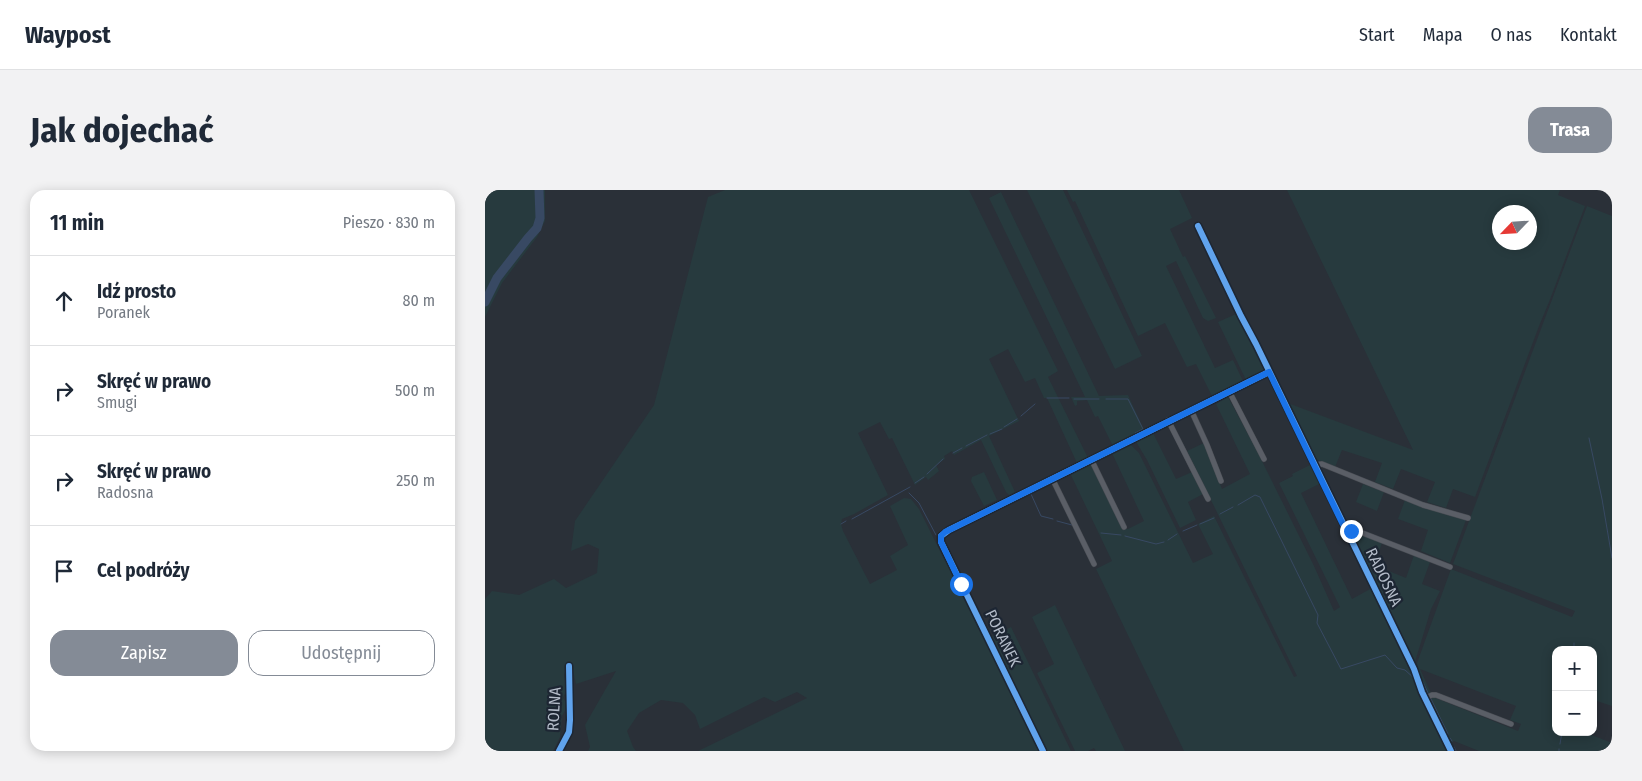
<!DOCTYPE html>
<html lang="pl">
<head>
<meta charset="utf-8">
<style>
  :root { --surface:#fff; --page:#f2f2f3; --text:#1f2937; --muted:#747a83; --line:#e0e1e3; --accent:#848b96 }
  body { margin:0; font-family:"Fira Sans Condensed",sans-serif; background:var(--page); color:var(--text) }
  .controls { position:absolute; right:15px; bottom:15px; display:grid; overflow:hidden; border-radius:10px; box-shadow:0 2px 12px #0003 }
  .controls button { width:45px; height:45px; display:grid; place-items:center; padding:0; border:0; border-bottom:1px solid var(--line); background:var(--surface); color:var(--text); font:25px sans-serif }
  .compass { position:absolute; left:1007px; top:15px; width:45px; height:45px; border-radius:50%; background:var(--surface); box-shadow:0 2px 12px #0003; rotate:245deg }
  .stop { position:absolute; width:15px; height:15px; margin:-11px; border:4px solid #1a73e8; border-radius:50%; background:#fff }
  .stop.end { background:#1a73e8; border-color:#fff; box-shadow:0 1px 5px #0008 }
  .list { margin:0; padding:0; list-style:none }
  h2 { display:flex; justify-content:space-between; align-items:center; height:65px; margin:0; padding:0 20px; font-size:21px }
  h2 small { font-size:16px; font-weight:400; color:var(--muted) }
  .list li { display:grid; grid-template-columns:32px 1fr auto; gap:15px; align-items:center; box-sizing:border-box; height:90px; padding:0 20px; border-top:1px solid var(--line) }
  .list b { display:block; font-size:19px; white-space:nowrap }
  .list p { margin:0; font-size:16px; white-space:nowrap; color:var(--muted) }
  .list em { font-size:16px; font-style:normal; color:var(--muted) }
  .actions { display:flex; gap:10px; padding:15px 20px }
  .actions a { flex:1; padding:11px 0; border:1px solid var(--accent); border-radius:15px; text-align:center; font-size:18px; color:var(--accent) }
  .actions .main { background:var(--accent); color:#fff }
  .icon { flex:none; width:28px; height:28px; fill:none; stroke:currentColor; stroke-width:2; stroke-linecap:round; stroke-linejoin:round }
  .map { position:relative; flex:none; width:1127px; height:561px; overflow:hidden; border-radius:15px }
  header { display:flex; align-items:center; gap:30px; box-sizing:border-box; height:70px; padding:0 25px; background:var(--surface); border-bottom:1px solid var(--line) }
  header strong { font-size:24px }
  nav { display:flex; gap:28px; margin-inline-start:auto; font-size:18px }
  .intro { display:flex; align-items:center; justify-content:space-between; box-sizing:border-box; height:120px; padding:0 30px }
  h1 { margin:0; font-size:35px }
  .button { padding:12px 22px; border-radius:15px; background:var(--accent); color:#fff; font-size:18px; font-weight:700 }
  main { display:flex; gap:30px; padding:0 30px }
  aside { flex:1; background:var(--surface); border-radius:15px; box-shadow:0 2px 12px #0003 }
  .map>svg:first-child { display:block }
  .green { fill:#273a3e; fill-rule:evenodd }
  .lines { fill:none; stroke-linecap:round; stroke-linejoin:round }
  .stream { stroke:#384963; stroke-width:1 }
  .river { stroke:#384963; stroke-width:9 }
  .minor-casing { stroke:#484c53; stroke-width:6 }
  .minor { stroke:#5a5e66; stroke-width:5 }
  .cycleway-casing { stroke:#1d2633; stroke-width:9 }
  .cycleway { stroke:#60a3ed; stroke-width:6 }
  .route { stroke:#1a73e8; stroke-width:6 }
  .labels { text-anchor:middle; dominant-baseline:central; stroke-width:4.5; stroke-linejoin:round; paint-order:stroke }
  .street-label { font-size:16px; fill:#b4bcc9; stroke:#1d2633 }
</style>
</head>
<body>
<header>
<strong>Waypost</strong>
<nav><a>Start</a><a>Mapa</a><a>O nas</a><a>Kontakt</a></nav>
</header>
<div class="intro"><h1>Jak dojechać</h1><a class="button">Trasa</a></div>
<main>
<aside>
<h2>11 min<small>Pieszo · 830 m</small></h2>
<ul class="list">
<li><svg class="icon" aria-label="ahead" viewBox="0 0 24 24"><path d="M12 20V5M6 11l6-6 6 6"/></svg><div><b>Idź prosto</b><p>Poranek</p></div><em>80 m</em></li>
<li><svg class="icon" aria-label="right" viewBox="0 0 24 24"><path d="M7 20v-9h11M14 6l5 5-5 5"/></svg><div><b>Skręć w prawo</b><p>Smugi</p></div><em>500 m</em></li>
<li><svg class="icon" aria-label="right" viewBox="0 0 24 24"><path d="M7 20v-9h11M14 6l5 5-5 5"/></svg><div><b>Skręć w prawo</b><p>Radosna</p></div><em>250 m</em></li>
<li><svg class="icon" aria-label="arrive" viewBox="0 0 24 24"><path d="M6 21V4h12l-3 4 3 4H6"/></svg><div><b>Cel podróży</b></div></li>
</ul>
<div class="actions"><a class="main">Zapisz</a><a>Udostępnij</a></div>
</aside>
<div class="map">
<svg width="1127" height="561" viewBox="0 0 1127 561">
  <rect width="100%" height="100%" fill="#2a3038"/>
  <path class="green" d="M0 0H60V31L52 47 17 93 0 127Z
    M240 0H484L573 181 563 187 603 268 592 273 562 208H559L550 188 540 192 523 159 504 169 534 231 504 246 530 302 524 305 521 302 496 250 469 265 467 261 459 266 460 269 451 275 454 281 443 290 441 287 430 295 407 248 404 249 395 232 373 243 403 305 369 324 357 329 356 334 358 341 385 394 412 380 405 366 423 355 405 316 419 308 426 309 434 319 555 561H213L322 508 312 502 290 512 279 507 215 539 210 525 198 513 176 510 154 523 142 541 148 557 151 561H103L105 557 100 535 131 481 91 494 88 481 81 480 79 485 82 498 78 508 83 515 77 526 75 547 68 561H0V409L7 401 34 405 69 389 81 398 112 383 114 359 103 354 86 361 90 331 169 215 223 7Z
    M542 0H578L657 166 630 179Z
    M582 0H694L707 28 685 39 698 67 700 66 731 128 723 131 718 128 691 71 681 76 730 178 748 170 758 191 727 206 711 174 702 177 680 133 653 146 590 11 588 12Z
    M802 0H1075L1073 5 1100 16 1064 112 1054 136 990 307 968 299 961 318 942 312 950 292 916 279 908 299 890 292 897 273 857 260 850 277 833 270 826 264 800 212 928 260ZM1014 22H1044V52H1014Z
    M516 2 614 206 643 205 659 240 628 256 613 226 610 227 602 210 592 211V215L590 216 586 207H600L504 8Z
    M1102 16 1127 26V516L1112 511 1108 518V460H1071V542H1099L1127 553V561H994L969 551 965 553 962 548 943 510 948 507 1033 541 1036 534 1025 530 1031 516 935 479 946 503 940 504 935 492 932 473 966 379 1087 427 1090 421 968 374Z
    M751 124 779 178V181L761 190 733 132Z
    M743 207 772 261 829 376 849 421 855 417 794 293 808 286 807 284 825 275 834 294 816 303 867 409 887 398 930 486 964 561H699L611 379 627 371 585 283 602 274 607 275 638 339H643L659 331 626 261 644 253 654 263 708 373 728 364 713 334 729 326 809 487 812 486 702 261 719 253 737 299 765 284 731 214Z
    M667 241 691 289 707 282 718 304 703 312 711 330 695 338 662 270 650 250Z
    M499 282 512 310 499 316 486 291 487 287Z
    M878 294 899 302 892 321 871 312Z
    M920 310 981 330 965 373 936 361 943 340 913 329Z
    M874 344 897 353 889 375 921 388 929 365 945 372 937 394 955 401 946 419 930 472H928L869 352V349Z
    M570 415 640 561H611L609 558 603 561H590L552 483 569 474 547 427Z
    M526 437 586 561H561L506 447Z"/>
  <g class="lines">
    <path class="stream" d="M562 208H584
      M589 209H614
      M621 209H643L658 239 650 243
      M536 226 550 214
      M519 237 532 229
      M505 244 517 239
      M1104 248 1117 309 1127 368
      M481 256 502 245
      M468 263 477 258
      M442 284 458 269
      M430 293 439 287
      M424 303 434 313 451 345
      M539 307 546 304 556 326 568 329
      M753 315 770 305 775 307 833 425 832 433 856 479 900 465 912 478 920 480 930 489
      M504 323 534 309
      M735 324 748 317
      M367 329 425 297
      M572 331 587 335
      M356 334 361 331
      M483 334 495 327
      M715 334 729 328
      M698 341 712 335
      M464 343 473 339
      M616 343 636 345
      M640 346 671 354 679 352
      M683 350 692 344
      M1089 453V460
      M938 492 943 503
      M946 509 963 544
      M965 548 967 551
      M1075 554 1077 542
      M969 557 971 561
      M1074 561V559"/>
    <path class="river" d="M0 112 12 88 43 48 52 38 55 28 54 0"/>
    <g class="minor-casing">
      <path id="minor" d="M713 36 756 126 771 154 929 479 937 502 966 561
        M744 201 779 269
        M706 220 722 255 736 291
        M683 230 723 309
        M606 269 639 337
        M829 275 837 274 938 315 983 328
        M567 288 609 374
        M862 343 869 340 875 342 965 377
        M940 508 947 505H951L1026 534
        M74 561 84 542 85 530 84 476
        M558 561 456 352V346L464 340 784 182"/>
    </g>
    <use href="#minor" class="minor"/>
    <g class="cycleway-casing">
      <path id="cycleway" d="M713 36 756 126 771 154 929 479 937 502 966 561
        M74 561 84 542 85 530 84 476
        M558 561 456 352V346L464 340 784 182"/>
    </g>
    <use href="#cycleway" class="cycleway"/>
  </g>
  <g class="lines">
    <path class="route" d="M476 394 456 352V346L460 342 784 182 862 343 866 341"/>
  </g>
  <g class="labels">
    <g class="street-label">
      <text transform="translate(899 387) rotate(64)">RADOSNA</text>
      <text transform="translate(518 448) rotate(64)">PORANEK</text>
      <text transform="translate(69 519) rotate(-87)">ROLNA</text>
    </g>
  </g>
</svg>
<div class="controls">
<button>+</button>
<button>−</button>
</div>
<svg class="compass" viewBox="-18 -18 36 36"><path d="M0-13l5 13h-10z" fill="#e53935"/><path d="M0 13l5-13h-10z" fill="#747a83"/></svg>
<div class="stop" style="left:476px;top:394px"></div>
<div class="stop end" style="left:866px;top:341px"></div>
</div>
</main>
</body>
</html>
